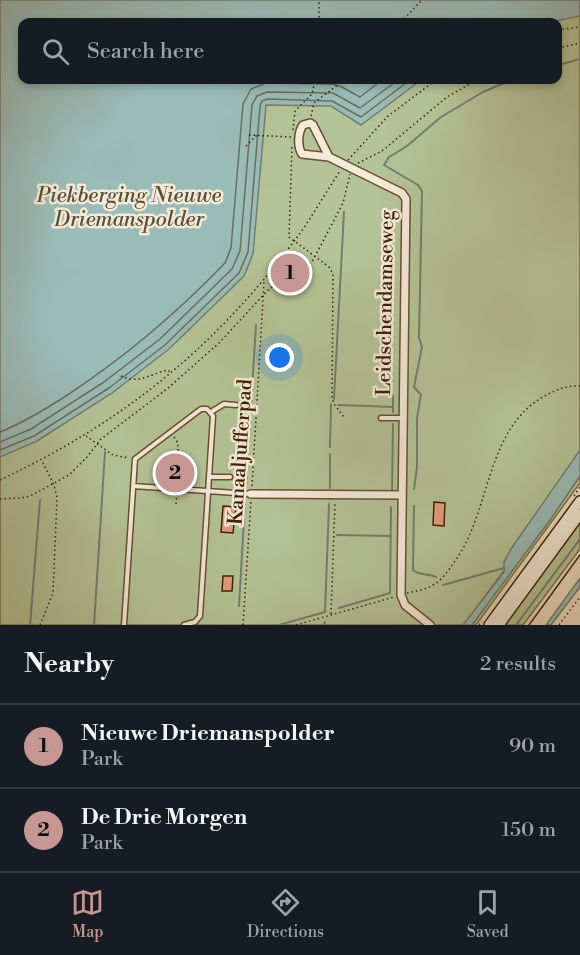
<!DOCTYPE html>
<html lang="en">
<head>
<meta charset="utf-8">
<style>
  :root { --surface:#171b24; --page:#20242c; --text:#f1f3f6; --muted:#9ea1a6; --line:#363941; --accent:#c59692 }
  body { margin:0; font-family:"Libre Bodoni",serif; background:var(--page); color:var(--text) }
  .you { position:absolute; left:280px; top:358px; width:21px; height:21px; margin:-15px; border:4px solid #fff; border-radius:50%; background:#1a73e8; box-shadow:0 0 0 9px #1a73e833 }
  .badge { display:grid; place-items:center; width:39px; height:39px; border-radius:50%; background:var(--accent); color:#111; font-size:20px; font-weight:700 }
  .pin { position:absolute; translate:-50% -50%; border:3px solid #fff; box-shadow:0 2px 6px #0006 }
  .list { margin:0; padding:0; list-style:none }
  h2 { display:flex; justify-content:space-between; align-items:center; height:78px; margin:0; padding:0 24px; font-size:26px }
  h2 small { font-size:20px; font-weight:400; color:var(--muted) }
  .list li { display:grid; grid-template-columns:39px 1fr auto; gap:18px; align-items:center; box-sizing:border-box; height:84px; padding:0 24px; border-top:2px solid var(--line) }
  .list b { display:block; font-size:22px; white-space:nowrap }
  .list p { margin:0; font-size:20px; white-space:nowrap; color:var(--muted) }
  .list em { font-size:20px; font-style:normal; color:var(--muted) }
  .icon { flex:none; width:33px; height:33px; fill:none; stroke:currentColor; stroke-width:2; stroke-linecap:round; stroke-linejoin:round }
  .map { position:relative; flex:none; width:580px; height:625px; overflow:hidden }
  .search { position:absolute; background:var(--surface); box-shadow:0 3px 9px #0003; left:18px; right:18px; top:18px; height:66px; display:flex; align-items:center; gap:15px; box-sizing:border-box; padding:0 21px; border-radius:12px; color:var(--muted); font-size:22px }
  .sheet { height:246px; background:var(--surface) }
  nav { display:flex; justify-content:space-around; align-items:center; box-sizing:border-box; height:84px; border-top:2px solid var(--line); background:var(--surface); font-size:16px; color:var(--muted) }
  nav a { display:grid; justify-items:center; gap:3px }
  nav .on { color:var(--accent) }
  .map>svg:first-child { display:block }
  .green { fill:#b5c398; stroke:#78724c; stroke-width:1.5; fill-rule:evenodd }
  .water { fill:#9abcb8; stroke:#747e6f; stroke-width:1.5 }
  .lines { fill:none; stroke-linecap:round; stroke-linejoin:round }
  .shore { stroke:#6a6e5c; stroke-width:1.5 }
  .stream { stroke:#747e6f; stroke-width:2 }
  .building { fill:#e49c7c; stroke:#3a2101; stroke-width:1.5 }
  .service-casing { stroke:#675032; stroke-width:7 }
  .minor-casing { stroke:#675032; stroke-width:10 }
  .secondary-casing { stroke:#3a2101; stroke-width:12 }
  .path { stroke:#3a2101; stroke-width:1.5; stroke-dasharray:1.5 3; stroke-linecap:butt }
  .service { stroke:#f5ead9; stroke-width:4 }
  .minor { stroke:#f5ead9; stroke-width:7 }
  .secondary { stroke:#f5ead9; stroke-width:9 }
  .tram { stroke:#3a2101; stroke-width:1.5 }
  .labels { text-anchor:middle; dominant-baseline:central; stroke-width:5; stroke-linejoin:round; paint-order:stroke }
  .street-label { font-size:20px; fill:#3a2101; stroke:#f5ead9 }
  .water-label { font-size:21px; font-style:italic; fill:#575038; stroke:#f5ead9 }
</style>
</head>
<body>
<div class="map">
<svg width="580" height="625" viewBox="0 0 580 625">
  <rect width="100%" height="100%" fill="#efdfc5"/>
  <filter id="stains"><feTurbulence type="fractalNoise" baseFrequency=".00333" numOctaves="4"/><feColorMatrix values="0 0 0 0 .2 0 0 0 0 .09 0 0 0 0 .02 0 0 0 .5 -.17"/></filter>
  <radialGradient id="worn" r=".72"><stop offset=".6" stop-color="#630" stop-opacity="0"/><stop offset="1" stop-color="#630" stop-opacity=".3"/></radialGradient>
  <path class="green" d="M0 0H580V467L464 625H0ZM22 22H558V80H22Z
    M580 476V483L476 625H472L550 520Z
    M580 517V549L523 625H502Z"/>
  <path class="water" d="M0 0H580V16L551 22H22V80H421L361 125 331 106 266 105 253 254 244 276 169 349 112 393 37 441 0 457Z
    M580 450V476L550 520 472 625H463L504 572V562L511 549Z
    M580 578V587L551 625H546Z"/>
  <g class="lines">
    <path class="shore" d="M0 432C25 422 46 409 69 394 126 356 177 313 225 263L231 248 243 104 251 89 266 83 332 84 340 86 360 97 382 80
      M0 442 31 429 104 382 160 339 232 269 240 251 252 105 257 96 267 92 333 93 360 108 398 80
      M0 450 34 436 109 388 165 345 239 273 248 252 260 106 262 101 267 99 332 101 361 117 410 80"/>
    <path class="stream" d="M558 65 580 59
      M334 399 344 212
      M338 405 393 407
      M393 412V395
      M330 447 331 404
      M246 487 256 325
      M330 488V454
      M414 489 417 467V418L421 395 414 387 422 347 419 338 422 191 418 185 384 165 389 157 407 146 441 117 483 92 511 80
      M392 490 393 424
      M414 506 413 570C420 576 429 573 436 577
      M337 535 391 536
      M443 585 504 568
      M239 606 245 502
      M339 608 390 593 391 507
      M30 625 40 500
      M94 625 105 452
      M279 625 325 612 329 504
      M324 625 325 622
      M516 625 580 539"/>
  </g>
  <path class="building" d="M434 502 445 503 444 526 433 525Z
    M223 506 236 507 233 533 221 532Z
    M223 576H233L232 591H222Z"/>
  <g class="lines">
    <g class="service-casing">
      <path id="service" d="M211 412 224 404 236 405
        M381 418H402
        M209 477H230
        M133 486 251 494
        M124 625 135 459 197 412 201 409H207L213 416 200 616 195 622 184 625"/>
    </g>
    <g class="minor-casing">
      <path id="minor" d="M329 157 313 125 310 123 303 125C298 132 297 146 302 154L329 157 402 193 406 199 401 595 405 605 430 625
        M251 494 401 495"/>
    </g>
    <g class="secondary-casing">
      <path id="secondary" d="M489 625 580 501
        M499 625 580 514"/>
    </g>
    <path class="path" d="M319 22V0
      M401 22 422 0
      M558 30 580 27
      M558 48 580 43
      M311 116 314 103 344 80
      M293 130 295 111 312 94 315 80
      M249 135 292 137
      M246 146 257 135
      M292 147 289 237 329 267 333 274 332 397 334 404 344 417
      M348 160 388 116 436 80
      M358 163 382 151 447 97 477 80
      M121 376C139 385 151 373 168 370L171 373
      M86 436 113 455 129 458
      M174 437 178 443 177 482
      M0 480C121 423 211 351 292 244 310 221 324 195 340 171
      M252 486 264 282
      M574 496 580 487
      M0 499 21 498 30 496 69 475 87 457 101 439 167 389 219 343 268 290 312 262 343 203 350 174
      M176 504 177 493
      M407 593C416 591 425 590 433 585 442 580 449 570 455 561 491 511 485 433 541 398 554 391 565 385 580 386
      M331 614 335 502
      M40 625 53 593 57 498 54 485 42 461
      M243 625 251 500
      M296 625 394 597
      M479 625 482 621
      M559 625 580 597"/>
    <use href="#service" class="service"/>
    <use href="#minor" class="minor"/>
    <use href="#secondary" class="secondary"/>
    <path class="tram" d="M529 625 580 555"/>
  </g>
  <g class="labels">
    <g class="street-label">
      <text transform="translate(386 303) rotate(-89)">Leidschendamseweg</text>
      <text transform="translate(241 452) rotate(-86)">Kanaaljufferpad</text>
    </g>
    <g class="water-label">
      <text x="129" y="196">Piekberging Nieuwe<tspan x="129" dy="24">Driemanspolder</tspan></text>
    </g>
  </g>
  <rect width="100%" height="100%" filter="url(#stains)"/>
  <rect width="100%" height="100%" fill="url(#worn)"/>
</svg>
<div class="you"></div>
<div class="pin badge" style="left:290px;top:273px">1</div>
<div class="pin badge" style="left:175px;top:473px">2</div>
<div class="search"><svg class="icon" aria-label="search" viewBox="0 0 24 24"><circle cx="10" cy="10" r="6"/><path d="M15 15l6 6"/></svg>Search here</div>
</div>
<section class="sheet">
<h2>Nearby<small>2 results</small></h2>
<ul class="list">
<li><span class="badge">1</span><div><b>Nieuwe Driemanspolder</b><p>Park</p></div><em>90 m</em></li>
<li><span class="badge">2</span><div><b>De Drie Morgen</b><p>Park</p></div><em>150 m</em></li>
</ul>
</section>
<nav>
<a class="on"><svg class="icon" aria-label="map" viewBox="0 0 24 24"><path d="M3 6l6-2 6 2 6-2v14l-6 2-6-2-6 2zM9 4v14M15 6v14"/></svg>Map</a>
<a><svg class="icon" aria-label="directions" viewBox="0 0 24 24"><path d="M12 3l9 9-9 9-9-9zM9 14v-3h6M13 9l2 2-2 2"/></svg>Directions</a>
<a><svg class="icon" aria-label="saved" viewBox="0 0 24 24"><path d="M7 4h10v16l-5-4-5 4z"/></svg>Saved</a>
</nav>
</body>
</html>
